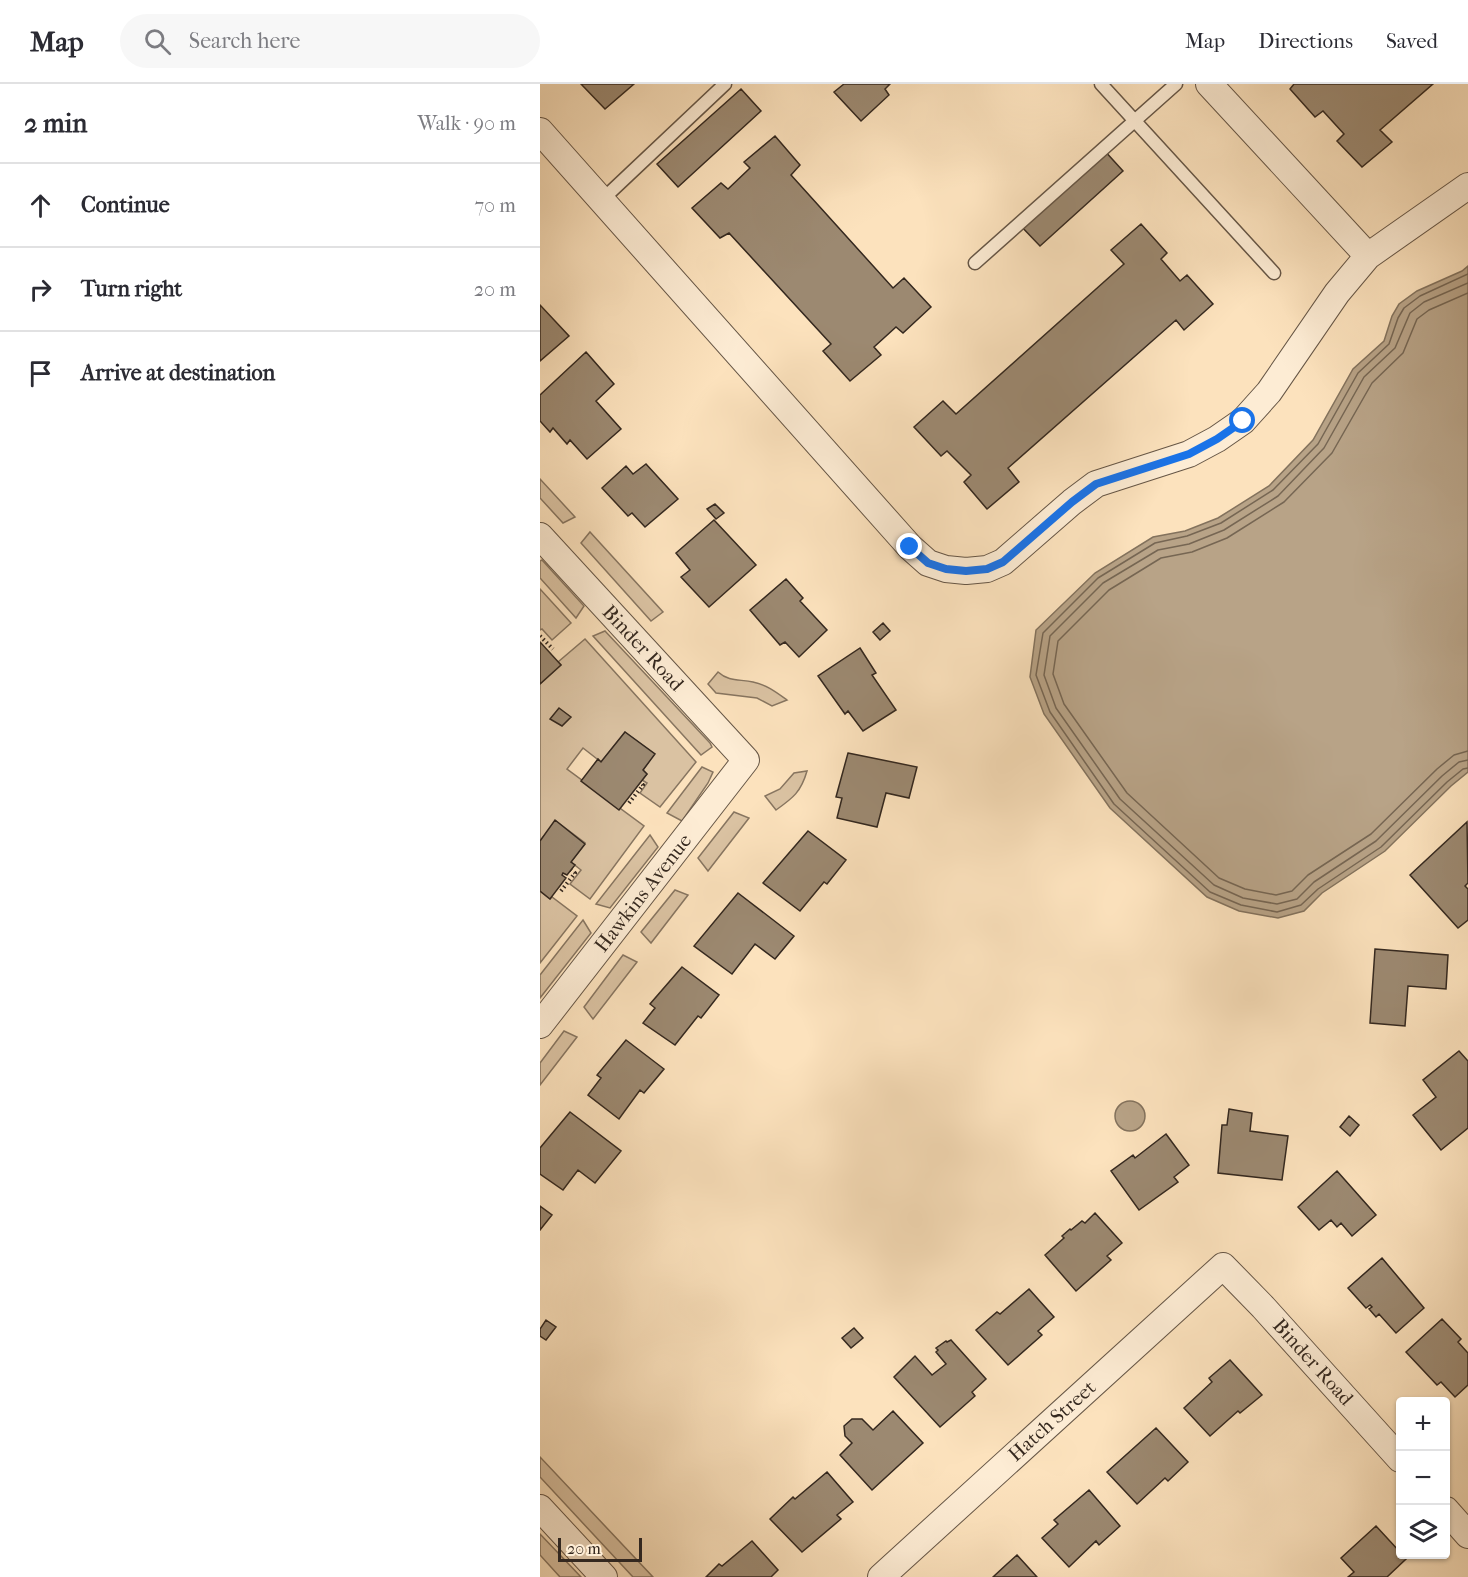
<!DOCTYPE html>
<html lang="en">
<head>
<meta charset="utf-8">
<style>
  :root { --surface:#fff; --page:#f7f7f7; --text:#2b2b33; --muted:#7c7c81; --line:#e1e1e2 }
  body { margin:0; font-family:"IM FELL French Canon",serif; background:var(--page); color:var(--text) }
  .controls { position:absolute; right:18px; bottom:18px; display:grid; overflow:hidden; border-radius:6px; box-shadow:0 2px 4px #0004 }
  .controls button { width:54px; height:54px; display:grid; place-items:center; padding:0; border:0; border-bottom:2px solid var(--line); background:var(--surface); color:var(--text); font:30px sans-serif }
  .scale { position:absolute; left:18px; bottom:15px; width:84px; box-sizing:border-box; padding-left:6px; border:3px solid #34281f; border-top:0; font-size:16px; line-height:21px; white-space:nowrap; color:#34281f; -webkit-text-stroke:4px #fdecd4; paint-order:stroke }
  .stop { position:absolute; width:18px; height:18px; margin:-14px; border:4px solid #1a73e8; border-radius:50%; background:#fff }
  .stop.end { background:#1a73e8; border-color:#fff; box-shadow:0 2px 6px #0008 }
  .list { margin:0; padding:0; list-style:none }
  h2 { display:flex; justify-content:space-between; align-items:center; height:78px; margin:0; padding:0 24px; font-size:26px }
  h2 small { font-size:20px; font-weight:400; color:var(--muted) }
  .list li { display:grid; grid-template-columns:39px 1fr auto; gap:18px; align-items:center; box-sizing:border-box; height:84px; padding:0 24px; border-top:2px solid var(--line) }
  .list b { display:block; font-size:22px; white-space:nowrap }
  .list em { font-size:20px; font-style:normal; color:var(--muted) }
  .icon { flex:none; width:33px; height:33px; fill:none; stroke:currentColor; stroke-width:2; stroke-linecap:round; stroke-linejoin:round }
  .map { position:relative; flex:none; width:928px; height:1493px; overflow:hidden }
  header { display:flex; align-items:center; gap:36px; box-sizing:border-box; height:84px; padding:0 30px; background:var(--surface); border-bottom:2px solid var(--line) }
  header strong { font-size:28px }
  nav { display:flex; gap:33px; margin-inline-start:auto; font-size:21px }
  .search { width:420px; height:54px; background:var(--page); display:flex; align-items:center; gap:15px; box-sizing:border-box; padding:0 21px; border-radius:33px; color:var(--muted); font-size:22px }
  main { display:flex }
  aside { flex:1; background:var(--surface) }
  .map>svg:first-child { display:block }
  .green { fill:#dac2a2; stroke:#877560; stroke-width:1.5 }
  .water { fill:#b8a387; stroke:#83725d; stroke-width:1.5 }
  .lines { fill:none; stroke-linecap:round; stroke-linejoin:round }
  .shore { stroke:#766653; stroke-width:1.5 }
  .building { fill:#9c8971; stroke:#34281f; stroke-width:1.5 }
  .lane-casing { stroke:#665646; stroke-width:15 }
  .street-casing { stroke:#665646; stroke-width:28 }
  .path { stroke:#34281f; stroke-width:4; stroke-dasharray:1.5 3; stroke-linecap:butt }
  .lane { stroke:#fdecd4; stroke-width:12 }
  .street { stroke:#fdecd4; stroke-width:26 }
  .route { stroke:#1a73e8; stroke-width:8 }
  .labels { text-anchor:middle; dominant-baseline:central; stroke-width:6; stroke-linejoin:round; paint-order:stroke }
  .street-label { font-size:20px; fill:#34281f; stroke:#fdecd4 }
</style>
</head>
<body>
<header>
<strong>Map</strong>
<div class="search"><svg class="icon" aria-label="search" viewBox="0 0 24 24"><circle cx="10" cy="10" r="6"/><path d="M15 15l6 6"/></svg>Search here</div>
<nav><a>Map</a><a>Directions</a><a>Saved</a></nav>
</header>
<main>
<aside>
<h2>2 min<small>Walk · 90 m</small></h2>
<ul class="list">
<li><svg class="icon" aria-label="ahead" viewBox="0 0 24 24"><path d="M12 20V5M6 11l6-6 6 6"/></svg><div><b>Continue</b></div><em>70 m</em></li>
<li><svg class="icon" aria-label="right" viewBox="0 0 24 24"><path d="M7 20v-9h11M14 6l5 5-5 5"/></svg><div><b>Turn right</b></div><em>20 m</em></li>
<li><svg class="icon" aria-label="arrive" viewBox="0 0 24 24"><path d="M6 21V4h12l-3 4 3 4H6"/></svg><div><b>Arrive at destination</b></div></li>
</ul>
</aside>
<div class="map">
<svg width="928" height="1493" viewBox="0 0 928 1493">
  <rect width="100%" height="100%" fill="#fce2bd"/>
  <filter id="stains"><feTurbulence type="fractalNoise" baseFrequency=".00333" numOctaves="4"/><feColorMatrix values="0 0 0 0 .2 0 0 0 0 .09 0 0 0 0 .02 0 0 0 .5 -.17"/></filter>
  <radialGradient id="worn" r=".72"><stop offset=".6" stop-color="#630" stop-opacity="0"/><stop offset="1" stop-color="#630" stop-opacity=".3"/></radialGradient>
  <path class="green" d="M0 395 35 433 23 439 0 414Z
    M50 448 123 528 111 537 41 459Z
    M2 476 44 522 36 534 0 494V477Z
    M0 505 31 539 12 556 2 545 0 546Z
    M65 547 170 659 172 663 161 671 53 552Z
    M45 555 156 678 120 723 100 709 107 699 102 696 107 690 103 686 114 670 85 648 61 678 43 664 27 685 104 742 50 815 30 800 41 786 31 778 45 759 16 737 0 757V600L21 581 18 578Z
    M178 588C189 598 200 595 213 598 227 601 236 608 247 616L232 622 217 614 176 609 168 600Z
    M162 683 173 688 168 699 142 737 127 729Z
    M267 687C261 708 253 714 236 726L225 712 240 705 254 689Z
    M194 728 209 734 168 787 158 774Z
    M110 751 118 763 70 824 56 820Z
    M135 806 148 811 111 859 101 848Z
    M0 807 10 815 12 813 37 832 0 879Z
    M43 836 51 849 0 914V891Z
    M83 871 97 878 53 935 44 923Z
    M24 947 37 953 0 1001V979Z
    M0 1373 113 1493H93L0 1393Z
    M0 1450 41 1493H20L0 1471Z"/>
  <path class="water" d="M928 182V688L911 702 845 767 782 809 764 827 738 834 699 827 667 813 570 724 504 630 490 593 496 546 555 489 613 453 645 447 678 434 729 402 773 356 813 285 844 257 852 232 859 220 877 207 922 187Z
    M575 1032a15 15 0 1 1 30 0a15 15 0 1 1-30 0Z"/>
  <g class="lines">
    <path class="shore" d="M928 190 880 212 864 224 858 234 849 260 818 289 778 360 733 406 681 439 647 452 615 459 558 494 503 549 496 591 510 628 574 720 670 808 701 821 737 828 761 821 778 805 841 763 907 698 923 685 928 684
      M928 199 884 218 870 229 855 264 824 293 784 364 738 412 684 446 649 460 618 466 563 499 510 552 504 591 516 624 580 715 674 801 703 814 737 820 757 815 774 798 836 757 902 692 919 678 928 676
      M928 209 889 226 877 235 863 269 832 299 792 369 744 418 687 454 652 468 621 474 569 506 518 557 513 590 524 620 587 709 679 794 705 805 736 811 752 807 768 791 831 750 897 685 914 671 928 667"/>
  </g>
  <path class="building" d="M41 0H94L65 25Z
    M304 0H350L345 5 349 11 321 37 294 8Z
    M754 0H893L840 46 852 58 822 83 797 57 804 50 783 27 775 33 750 5Z
    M201 5 221 27 138 103 117 80Z
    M235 52 260 81 251 91 353 204 364 194 391 223 363 249 356 243 334 263 341 271 310 297 283 267 291 260 189 149 180 154 152 124 181 99 188 105 210 84 204 78Z
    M563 65 583 87 500 162 479 140Z
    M601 140 627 169 621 175 640 197 647 191 673 220 644 246 636 236 468 384 479 398 447 425 424 398 431 391 407 367 401 372 374 343 403 317 416 330 584 180 571 166Z
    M0 221 29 252 0 277Z
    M46 268 74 300 56 317 81 345 47 375 30 356 27 360 13 344 10 348 0 337V311Z
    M106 380 138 415 105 443 92 429 88 432 62 404 86 382 93 390Z
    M175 420 184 429 176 435 167 425Z
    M174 436 216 481 169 523 141 493 150 486 136 469Z
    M246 495 263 514 260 517 287 546 259 573 245 558 240 561 210 526Z
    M343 539 350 547 340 556 333 548Z
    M0 558 21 581 0 600Z
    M320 564 336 589 332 591 356 626 323 647 308 627 305 630 278 592Z
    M19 624 31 633 22 642 10 635Z
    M85 648 115 670 103 686 107 690 79 726 41 697 58 675 61 678Z
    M308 669 377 683 369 714 346 709 337 743 297 734 302 714 296 713Z
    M15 736 45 760 31 778 35 781 27 791 23 789 22 791 26 794 10 815 0 807V757Z
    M927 738 928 799 925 802 928 805V836L918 844 870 791Z
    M268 747 306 776 287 800 284 798 260 827 223 799Z
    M198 809 254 852 235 875 215 860 192 890 154 862Z
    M835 865 908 871 906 905 868 902 865 942 830 939Z
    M142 883 179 911 161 934 158 932 135 961 103 939 115 924 110 920Z
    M86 956 124 985 104 1009 100 1006 79 1035 48 1011 61 994 57 991Z
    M919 967 928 977V1044L901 1066 873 1031 896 1013 883 996Z
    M689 1025 712 1029 710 1047 748 1052 742 1096 678 1089 682 1041H687Z
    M30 1028 81 1067 55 1099 38 1086 23 1106 0 1090V1064Z
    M809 1032 819 1041 810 1052 800 1043Z
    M626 1050 649 1081 634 1093 638 1098 599 1126 571 1087 593 1071 595 1074Z
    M797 1087 836 1131 812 1152 801 1139 797 1143 791 1136 779 1146 758 1123Z
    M0 1122 12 1131 0 1146Z
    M555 1129 582 1159 567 1172 571 1176 536 1207 505 1171 524 1154 522 1152 530 1145 531 1146 542 1137 545 1139Z
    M842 1174 884 1224 856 1249 839 1230 836 1233 829 1225 832 1223 830 1221 826 1224 808 1204Z
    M489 1205 514 1233 498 1247 502 1251 468 1281 436 1246 457 1228 460 1230Z
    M902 1235 921 1255 918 1258 928 1269V1301L915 1313 901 1298 897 1301 866 1268Z
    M6 1236 16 1243 6 1256 0 1252V1245Z
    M314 1244 323 1254 311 1264 302 1254Z
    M411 1256 446 1295 432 1308 435 1312 400 1343 354 1293 375 1272 392 1291 406 1280 396 1268 398 1266 396 1264 406 1257 407 1258Z
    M690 1276 722 1311 700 1329 698 1327 670 1352 644 1324 672 1298 669 1294Z
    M353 1327 383 1359 332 1406 300 1371 312 1359 305 1352 304 1342 312 1335H322L333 1346Z
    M616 1344 648 1378 628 1397 625 1394 597 1420 567 1388Z
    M287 1388 313 1418 297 1431 301 1435 262 1468 230 1435 253 1413 255 1415Z
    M549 1406 580 1442 559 1461 556 1457 529 1483 502 1454 518 1440 514 1436Z
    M836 1442 860 1468V1470L866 1475 847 1493H808L814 1488 801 1474Z
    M212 1457 238 1486 231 1493H166L179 1480 182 1482Z
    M477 1471 497 1493H453L467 1480Z"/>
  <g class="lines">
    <g class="lane-casing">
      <path id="lane" d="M561 0 734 189
        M62 116 185 0
        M435 179 636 0"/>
    </g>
    <g class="street-casing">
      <path id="street" d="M669 0 828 172
        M0 47 370 463 388 479 406 485 426 487 447 485 463 478 532 418 556 400 649 370 677 355 703 337 729 308 797 209 828 172 928 102
        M0 452 206 676 0 941
        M0 1424 64 1493
        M906 1426 928 1451
        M341 1493 683 1182 723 1223 860 1375"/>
    </g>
    <path class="path" d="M0 552 13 565
      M89 719 103 701 100 698
      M21 807 35 789 31 786"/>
    <use href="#lane" class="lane"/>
    <use href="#street" class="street"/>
  </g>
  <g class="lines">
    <path class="route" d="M370 463 388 479 406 485 426 487 447 485 463 478 532 418 556 400 649 370 677 355 703 337"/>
  </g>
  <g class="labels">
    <g class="street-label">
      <text transform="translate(103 564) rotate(47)">Binder Road</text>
      <text transform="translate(103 809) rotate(-52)">Hawkins Avenue</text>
      <text transform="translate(773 1278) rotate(48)">Binder Road</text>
      <text transform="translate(512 1337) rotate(-42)">Hatch Street</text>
    </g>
  </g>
  <rect width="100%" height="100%" filter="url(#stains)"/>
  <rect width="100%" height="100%" fill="url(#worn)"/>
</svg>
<div class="controls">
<button>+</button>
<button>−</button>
<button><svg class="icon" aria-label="layers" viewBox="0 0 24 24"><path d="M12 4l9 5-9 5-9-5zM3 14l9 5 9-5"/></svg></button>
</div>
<div class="scale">20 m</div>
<div class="stop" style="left:703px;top:337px"></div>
<div class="stop end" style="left:370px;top:463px"></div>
</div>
</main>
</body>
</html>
